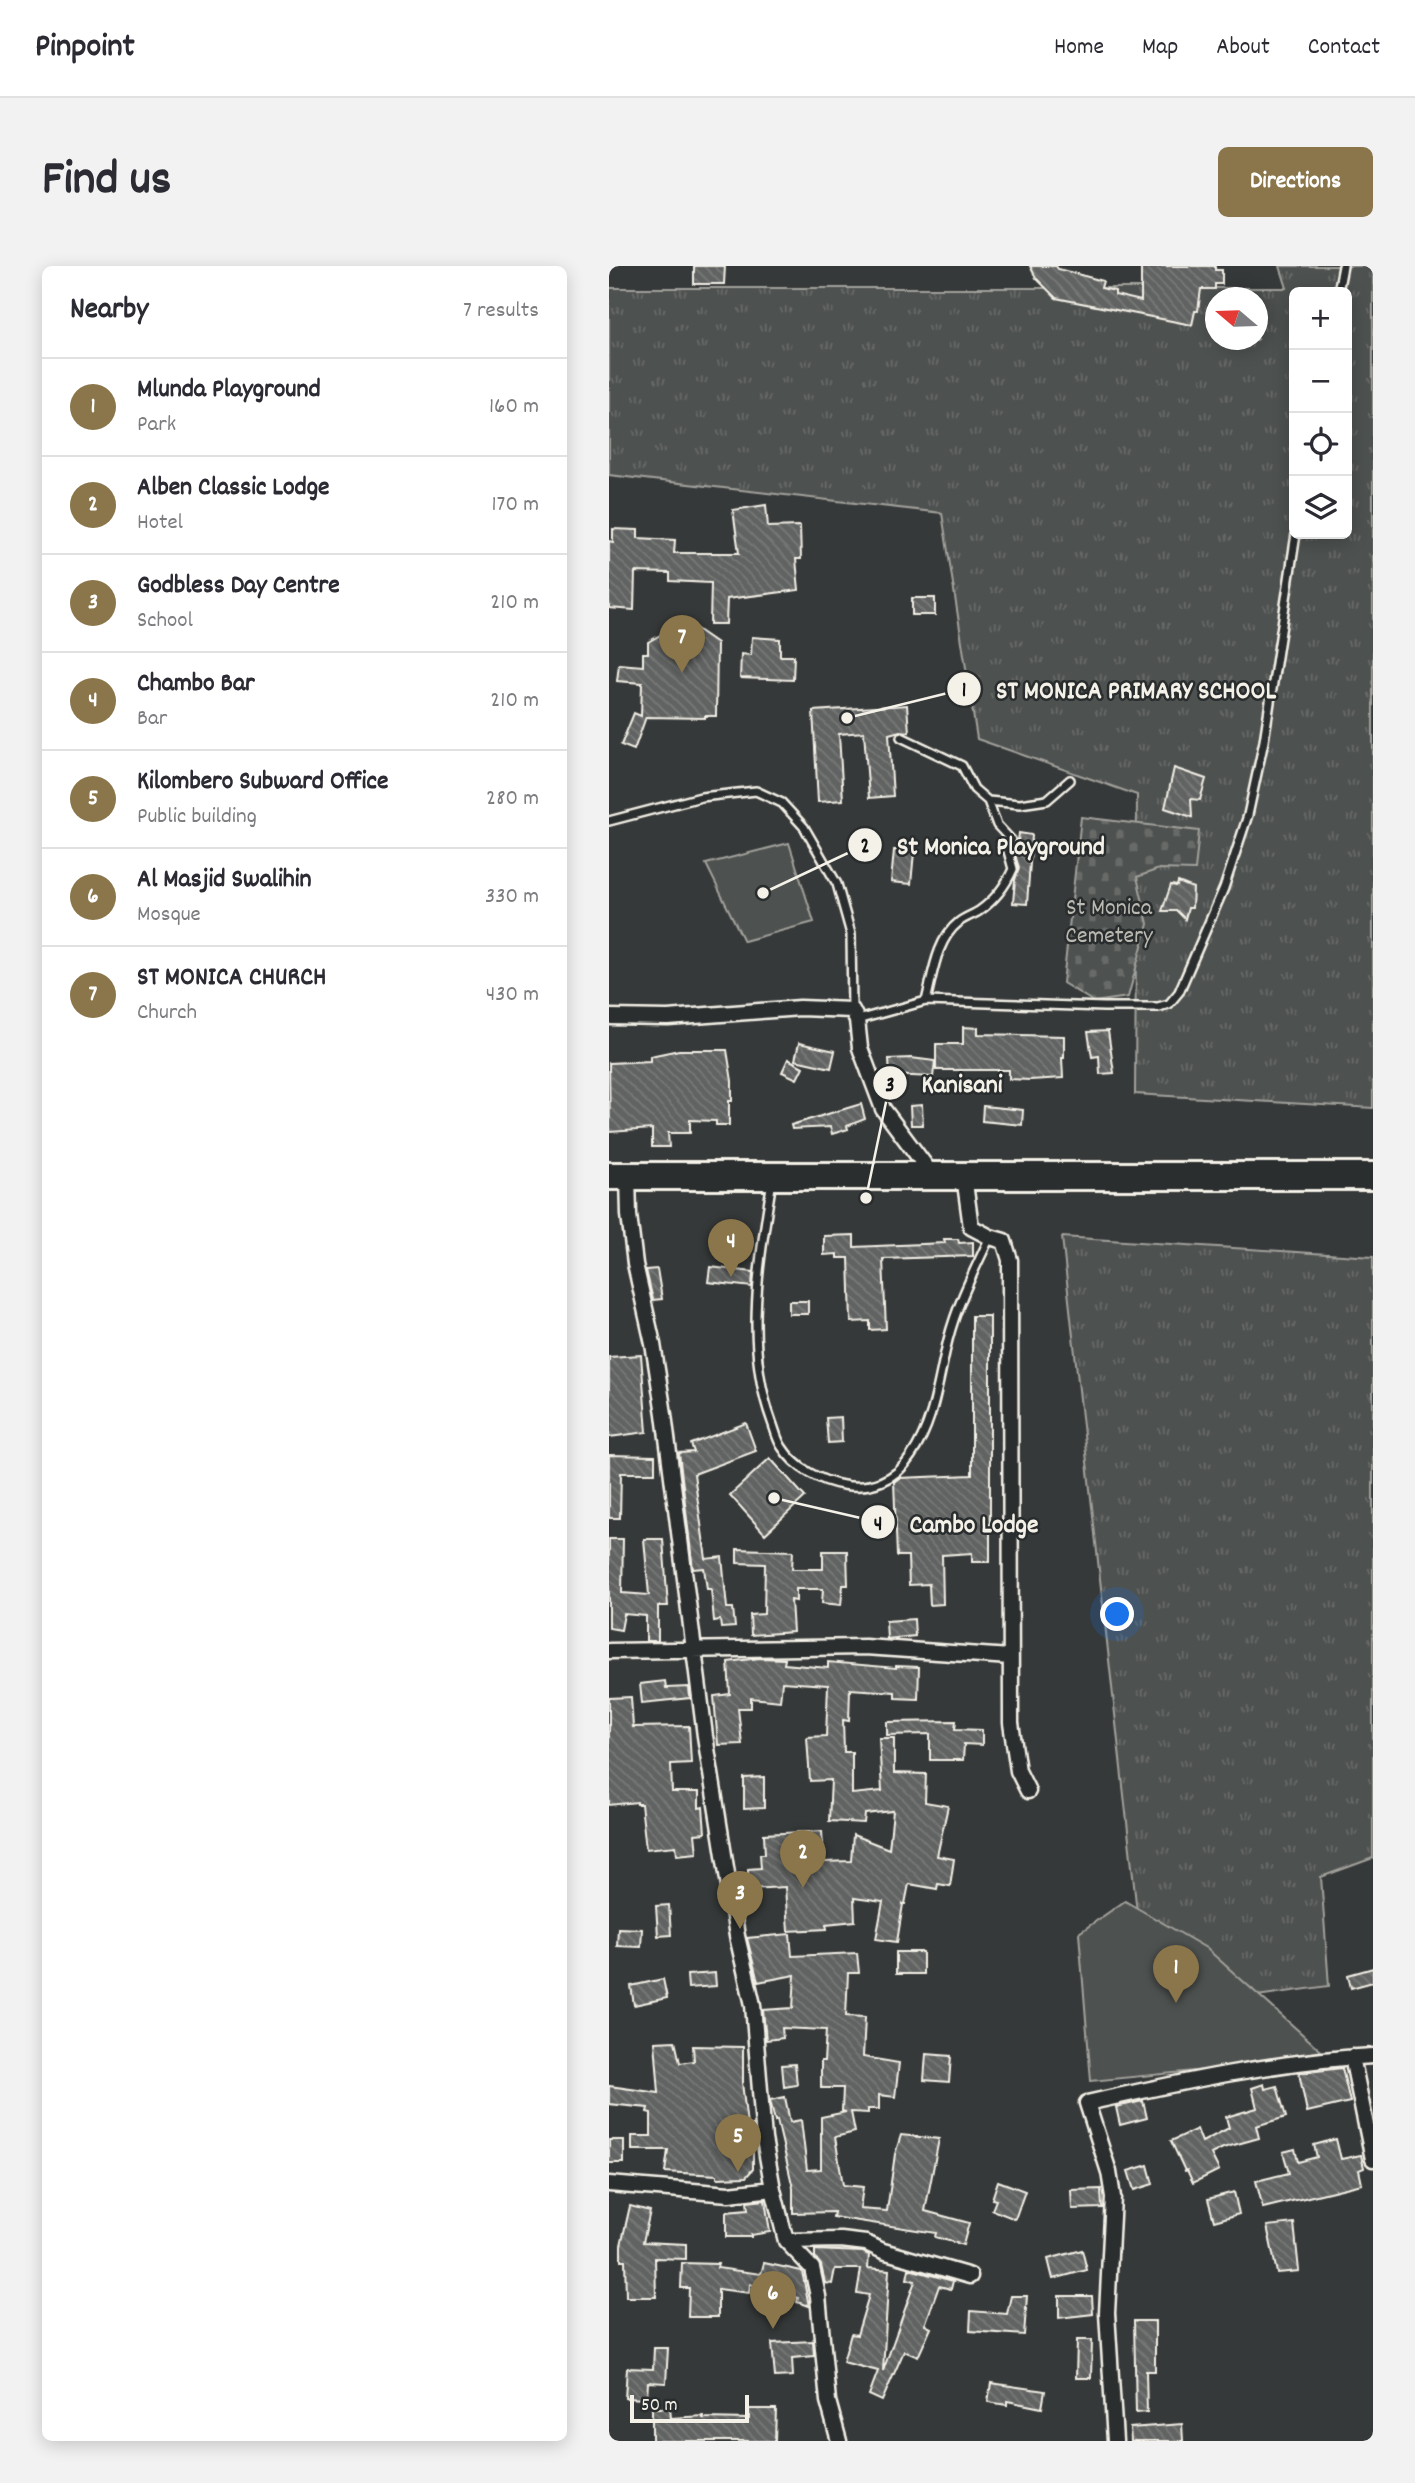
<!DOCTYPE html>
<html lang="en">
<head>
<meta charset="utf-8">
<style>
  :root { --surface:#fff; --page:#f2f2f3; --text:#2b2b33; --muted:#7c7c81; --line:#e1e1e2; --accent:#8a764a }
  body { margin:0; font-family:Dekko,sans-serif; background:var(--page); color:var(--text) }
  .controls { position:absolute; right:21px; top:21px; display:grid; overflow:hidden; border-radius:10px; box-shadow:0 4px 18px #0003 }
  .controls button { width:63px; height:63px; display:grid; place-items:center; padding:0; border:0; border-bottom:2px solid var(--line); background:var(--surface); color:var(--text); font:35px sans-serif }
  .compass { position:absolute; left:596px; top:21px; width:63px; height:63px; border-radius:50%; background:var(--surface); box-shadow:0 4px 18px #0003; rotate:289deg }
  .scale { position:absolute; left:21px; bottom:18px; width:119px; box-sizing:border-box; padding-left:7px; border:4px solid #f4f1e8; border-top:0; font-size:19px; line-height:24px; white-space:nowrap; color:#f4f1e8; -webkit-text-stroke:5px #2a2d2e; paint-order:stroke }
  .you { position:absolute; left:509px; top:1349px; width:24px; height:24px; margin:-18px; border:5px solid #fff; border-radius:50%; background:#1a73e8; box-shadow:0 0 0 10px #1a73e833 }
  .badge { display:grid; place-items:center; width:46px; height:46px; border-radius:50%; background:var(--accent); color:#fff; font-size:23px; font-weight:700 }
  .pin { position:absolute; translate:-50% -58px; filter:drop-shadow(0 2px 4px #0008) }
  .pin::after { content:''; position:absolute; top:37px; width:24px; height:21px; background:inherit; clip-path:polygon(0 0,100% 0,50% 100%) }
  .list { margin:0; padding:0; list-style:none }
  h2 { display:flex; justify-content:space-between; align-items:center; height:91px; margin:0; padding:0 28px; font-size:30px }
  h2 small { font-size:23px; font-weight:400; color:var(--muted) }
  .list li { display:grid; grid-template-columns:46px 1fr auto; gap:21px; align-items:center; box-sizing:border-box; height:98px; padding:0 28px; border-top:2px solid var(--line) }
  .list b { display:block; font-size:26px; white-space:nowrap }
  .list p { margin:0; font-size:23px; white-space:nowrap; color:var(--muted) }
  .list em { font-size:23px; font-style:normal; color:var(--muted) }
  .icon { flex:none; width:38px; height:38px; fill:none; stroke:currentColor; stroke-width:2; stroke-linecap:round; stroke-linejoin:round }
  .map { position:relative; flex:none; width:764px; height:2175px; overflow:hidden; border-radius:10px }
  header { display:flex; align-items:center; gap:42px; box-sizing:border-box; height:98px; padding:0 35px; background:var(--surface); border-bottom:2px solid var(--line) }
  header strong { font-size:33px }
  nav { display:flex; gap:38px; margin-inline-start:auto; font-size:24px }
  .intro { display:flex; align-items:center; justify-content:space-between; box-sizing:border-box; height:168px; padding:0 42px }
  h1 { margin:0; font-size:49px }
  .button { padding:18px 32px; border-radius:10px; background:var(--accent); color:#fff; font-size:24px; font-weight:700 }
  main { display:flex; gap:42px; padding:0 42px }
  aside { flex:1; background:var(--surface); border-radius:10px; box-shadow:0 4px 18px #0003 }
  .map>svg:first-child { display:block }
  .grass { fill:url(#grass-tufts); stroke:#a1a19c; stroke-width:2; fill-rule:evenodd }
  .cemetery { fill:url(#cemetery-stones); stroke:#a1a19c; stroke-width:2 }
  .park { fill:#4e514f; stroke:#a1a19c; stroke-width:2 }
  .building { fill:url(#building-back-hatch); stroke:#f4f1e8; stroke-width:2 }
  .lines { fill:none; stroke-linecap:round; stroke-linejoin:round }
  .lane-casing { stroke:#f4f1e8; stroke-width:12 }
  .street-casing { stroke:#f4f1e8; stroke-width:19 }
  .highway-casing { stroke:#f4f1e8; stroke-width:32 }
  .lane { stroke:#2a2d2e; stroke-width:7 }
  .street { stroke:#2a2d2e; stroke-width:14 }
  .highway { stroke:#2a2d2e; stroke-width:26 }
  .labels { text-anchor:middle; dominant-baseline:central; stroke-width:5; stroke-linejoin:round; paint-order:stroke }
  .park-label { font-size:24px; fill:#bab9b2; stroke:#2a2d2e }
  .leader { fill:none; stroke:#f4f1e8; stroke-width:2.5 }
  .callout-dot { fill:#f4f1e8; stroke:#2a2d2e; stroke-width:2.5 }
  .mark-label { font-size:21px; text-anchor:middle; font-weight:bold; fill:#111 }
  .callout-label { font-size:26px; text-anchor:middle; font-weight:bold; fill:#f4f1e8; stroke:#2a2d2e; stroke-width:5; stroke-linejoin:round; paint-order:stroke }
</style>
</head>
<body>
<header>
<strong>Pinpoint</strong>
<nav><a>Home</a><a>Map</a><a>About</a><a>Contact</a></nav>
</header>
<div class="intro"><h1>Find us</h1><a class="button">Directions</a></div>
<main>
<aside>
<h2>Nearby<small>7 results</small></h2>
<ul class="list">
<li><span class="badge">1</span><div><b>Mlunda Playground</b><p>Park</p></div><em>160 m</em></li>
<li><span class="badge">2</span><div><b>Alben Classic Lodge</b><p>Hotel</p></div><em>170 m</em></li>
<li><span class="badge">3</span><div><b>Godbless Day Centre</b><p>School</p></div><em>210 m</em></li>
<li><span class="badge">4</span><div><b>Chambo Bar</b><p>Bar</p></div><em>210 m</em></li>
<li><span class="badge">5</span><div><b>Kilombero Subward Office</b><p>Public building</p></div><em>280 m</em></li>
<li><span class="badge">6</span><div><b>Al Masjid Swalihin</b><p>Mosque</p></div><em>330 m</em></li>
<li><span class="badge">7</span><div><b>ST MONICA CHURCH</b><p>Church</p></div><em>430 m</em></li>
</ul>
</aside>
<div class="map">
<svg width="764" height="2175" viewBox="0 0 764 2175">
  <defs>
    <pattern id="grass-tufts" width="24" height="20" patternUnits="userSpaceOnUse" patternTransform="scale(1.75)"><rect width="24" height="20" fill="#4e514f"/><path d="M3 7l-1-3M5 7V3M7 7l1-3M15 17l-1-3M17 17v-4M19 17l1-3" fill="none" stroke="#686a68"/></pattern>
    <pattern id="cemetery-stones" width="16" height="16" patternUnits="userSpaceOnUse" patternTransform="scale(1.75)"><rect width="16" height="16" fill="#4e514f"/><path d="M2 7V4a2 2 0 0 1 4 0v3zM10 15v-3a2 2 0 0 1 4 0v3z" fill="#686a68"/></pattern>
    <pattern id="building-back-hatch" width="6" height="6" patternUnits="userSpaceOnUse" patternTransform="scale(1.75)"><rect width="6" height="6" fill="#616362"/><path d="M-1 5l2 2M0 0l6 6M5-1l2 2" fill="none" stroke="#787a78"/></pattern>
  </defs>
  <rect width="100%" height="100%" fill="#363939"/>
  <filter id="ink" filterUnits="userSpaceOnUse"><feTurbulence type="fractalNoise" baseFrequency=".0143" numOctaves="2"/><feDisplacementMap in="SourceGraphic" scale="14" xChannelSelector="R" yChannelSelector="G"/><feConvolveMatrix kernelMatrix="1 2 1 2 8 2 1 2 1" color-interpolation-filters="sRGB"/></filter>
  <g filter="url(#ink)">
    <path class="grass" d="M671 0H764V842L526 828 528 529 368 473 333 247 0 209V22H678ZM685 26H738V268H685ZM606 32H648V74H606Z
      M453 971 764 991V1592L712 1611 720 1720 539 1745Z"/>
    <path class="cemetery" d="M472 551 590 565 586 604 550 603 528 611 539 658 519 731 485 736 454 717Z"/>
    <path class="park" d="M180 577 205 656 135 675 97 598Z
      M516 1635 597 1682 720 1792 482 1815 470 1667Z"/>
    <path class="building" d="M85 0H116L115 18H85Z
      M421 0H447L449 3 494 15 492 22 506 25V29L532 35V0H606V4H613V18H606V23H592L589 45H586L583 59 447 32 427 12Z
      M157 239 159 261 191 260 192 293H187L190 324 118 333 117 358H101L102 317 61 315V307L26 306 25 344 0 342V275L4 276V263L29 264V272L66 274 65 287H130L124 244Z
      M303 332H326V349H303Z
      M61 357H79L108 377 107 450H96V452L37 451 25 484 12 479 25 447 32 450 33 417 8 415 10 398 34 400V387H39V376L60 364Z
      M143 371 171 373V390H185L184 414 131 412 132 388 142 389Z
      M298 439 300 466 291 465 280 468 284 530 260 532 255 466 230 468 234 534 209 536 204 445Z
      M565 502 597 513 591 534 582 533 583 551 556 542Z
      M410 567 423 569 418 638 404 637 406 614 410 602 407 592Z
      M285 584 305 586 302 618 282 616Z
      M569 616 584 622 583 642H579L576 653 568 645H553L562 619 568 620Z
      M354 761 369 762V768L455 770V792H453L454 812 421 814 400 813V804H327V778H354Z
      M499 765 505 807 491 808 490 790 483 791 479 766Z
      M190 777 226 785 222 802 186 794Z
      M70 784H118L123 815V835H120V859H107V855L81 854V867H59L60 881H43V863L1 866 0 797 41 795V790Z
      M302 792 326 795 324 811 281 809 280 793Z
      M179 793 194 801 188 813 173 806Z
      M252 838 256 853 238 860 239 863 223 868 221 861 183 863 182 859Z
      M313 839 314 859H302L301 840Z
      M374 840 414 844 413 859 373 855Z
      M245 969V981L336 977 335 973H349L350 977 364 976V990L274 993 277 1063 261 1064V1055L242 1056 240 992H228V988L215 989V970Z
      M101 1001 144 1006 143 1021 99 1016Z
      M48 1003 53 1033 44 1034 37 1004Z
      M180 1035H199V1048H180Z
      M363 1050H381V1296H363V1287L333 1289 334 1338 321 1339 320 1318 300 1319 299 1290H288L285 1216 290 1212 363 1209Z
      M32 1089 38 1166 0 1171V1091Z
      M232 1151 233 1176 219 1177 217 1152Z
      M137 1157 147 1185 85 1208 97 1293 113 1291 118 1342H124L126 1361 112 1362 111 1354 105 1355 102 1323H98L95 1302 84 1303 70 1187 85 1186 82 1178Z
      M0 1189 46 1190V1207H12L11 1252H0Z
      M161 1192 196 1231 156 1268 121 1229Z
      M0 1273H14L13 1327 40 1329 35 1273H54L59 1340H49V1375H37V1350L15 1348 12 1364 0 1362Z
      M128 1283 184 1285 183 1303H214V1285H238L239 1319H234L232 1339 213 1337 214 1323H187V1335L182 1334 184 1366 142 1369 141 1349 155 1348 156 1298 128 1297Z
      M305 1353 306 1370 278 1373 277 1355Z
      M151 1392 176 1393 175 1398 219 1402V1396L287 1402V1400L310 1401 309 1433 286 1432V1426L241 1423 240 1455 234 1454 235 1486H243V1528L273 1525 270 1472H285V1507L317 1508 316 1536 339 1540 328 1590 345 1593 341 1620 329 1618 328 1623 300 1618 296 1638H294L288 1676 267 1673 274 1636 245 1632 246 1655 217 1658 218 1663 179 1665 176 1621 139 1623V1603L152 1602 151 1588H156L155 1568 213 1565 215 1596 242 1595 244 1569 280 1583 284 1545 256 1548 255 1557 220 1555 222 1514 201 1515 198 1471 217 1470 219 1419 173 1416 171 1435 142 1432V1442H129L133 1478 109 1479 105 1430 121 1428 119 1396Z
      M56 1415 57 1422 80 1421 81 1432 33 1437 31 1418Z
      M22 1431 24 1461 80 1460 82 1497 62 1498 63 1526H90V1542L94 1541 96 1567 86 1568 88 1587 68 1589 67 1580 37 1583 32 1538H28V1536L0 1539V1432Z
      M347 1455 346 1463 373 1464V1479L355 1478 354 1494H321V1468L278 1469V1456Z
      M155 1511V1542L135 1543V1512Z
      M60 1639 62 1669 49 1670 47 1640Z
      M9 1662 33 1663 32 1681 8 1680Z
      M181 1668 183 1690 248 1687 250 1707H239L237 1750 256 1751 254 1791 290 1797 286 1831 270 1829V1843H259V1847L242 1846 246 1866 226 1871 234 1919 254 1921 251 1943 278 1945 286 1888 292 1869 330 1873 316 1945 360 1957 354 1979 326 1971 327 1967 224 1951 225 1946 184 1947V1922L168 1854 166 1855 161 1834 176 1831 181 1856 192 1854 198 1904 212 1903V1851L237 1846 233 1845 234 1822H212V1795H215L217 1764 173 1762 174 1772 157 1774 154 1744 184 1742 186 1709 149 1716 138 1672Z
      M287 1686H314V1708H287Z
      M764 1702V1716L742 1722 739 1709Z
      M106 1707 107 1720 79 1722 78 1709Z
      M54 1713 58 1732 25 1739 22 1720Z
      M66 1775 71 1797 85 1795 84 1780 134 1781V1816H133L138 1859H144V1903L137 1911 108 1912V1909L56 1906 59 1884H23V1870H42V1847L38 1846 39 1842 0 1838V1820L50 1827 46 1776Z
      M317 1788 342 1790 340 1816 315 1814Z
      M186 1798 188 1819 175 1821 173 1799Z
      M733 1802 741 1836 698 1846 690 1807Z
      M655 1818 656 1823 668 1820 677 1851 647 1860 650 1872 614 1882 602 1888 610 1904 584 1917 578 1904 576 1905 562 1875 588 1863 593 1876 620 1862 617 1851 648 1842 643 1822Z
      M534 1835 538 1852 511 1859 507 1841Z
      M727 1873 732 1893 752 1889 755 1902 750 1904 753 1918 654 1942 647 1915 680 1907 674 1886 686 1883 689 1896 708 1891 705 1879Z
      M0 1874H15V1897H0Z
      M539 1899 544 1918 525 1924 519 1905Z
      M389 1915 416 1925 406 1953 383 1944 387 1934 383 1933Z
      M492 1923 493 1942 463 1943 462 1924Z
      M625 1926 630 1948 605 1955 599 1933Z
      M156 1934 161 1966 142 1969V1971H117V1946L139 1944 138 1936Z
      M21 1940 41 1945 34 1976 77 1978V1993L46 1992 47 2031H17L16 1994H12V1979Z
      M685 1957 690 2005 668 2007 658 1960Z
      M206 1984 254 1986 260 1989 259 2002 280 2004 274 2105 306 2015 298 2013 300 2003 344 2015 342 2023 330 2020 316 2059 322 2062 309 2091 295 2085 273 2135 260 2129 269 2105 234 2096 242 2068 248 2069 260 2029 248 2027 252 2003H226L223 2018 216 2017 212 1999 206 1992Z
      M473 1984 478 2004 444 2013 439 1993Z
      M73 1997 109 1998 108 2002 152 2008 155 1997 193 2005 200 2040 188 2036 189 2032 141 2018 140 2027 109 2023V2051H79L80 2022H72Z
      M402 2030H418L415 2069 361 2065 362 2045 398 2048Z
      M450 2030H483L484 2048 450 2052Z
      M525 2055H546V2105H537L538 2146 527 2147Z
      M468 2074H483L482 2112H467Z
      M204 2075 205 2090 183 2092 184 2110 166 2111 163 2077Z
      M45 2082H59L57 2117 39 2116 38 2133 16 2132 18 2102 44 2103Z
      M382 2117 436 2125 433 2142 398 2135V2139L379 2136Z
      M43 2142H61L62 2152 94 2150V2152L140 2153V2143H167L166 2175H43Z
      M573 2158 574 2175H522L521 2162Z"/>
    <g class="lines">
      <g class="lane-casing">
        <path id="lane" d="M729 26 734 0
          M292 471 353 500 365 523 379 535 411 538 438 534 461 514
          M0 555 92 531 147 525 173 537 195 561 228 618 242 668 243 744
          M317 735C324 708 327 674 350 656 356 651 364 649 370 645 386 634 396 621 404 603L399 585 402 574 388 559 379 535
          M248 754 317 735 495 741H549L560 738 570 726 615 622 639 549 655 475 687 268
          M163 914C151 994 134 1078 163 1156 166 1164 168 1174 173 1181 186 1202 211 1215 234 1219 261 1224 287 1214 302 1190 326 1155 329 1114 339 1074 348 1038 365 1005 381 971"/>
      </g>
      <g class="street-casing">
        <path id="street" d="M0 751 59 752 191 742 243 744 248 754 251 782 274 843 324 910
          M19 910 20 949 26 998 44 1078 55 1148 96 1470 128 1670 144 1739 155 1873 164 1923 177 1975 203 2002 209 2030 219 2135 230 2175
          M355 910 362 961 381 971 395 975 401 994 402 1457 409 1505 419 1525
          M0 1385 256 1381 401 1391
          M743 1791 764 1893
          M0 1918 120 1928 164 1923
          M177 1975 232 1974 257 1977 274 1985 361 2010
          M506 2175 498 2047 504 1931 500 1906 478 1837C572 1816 668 1795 764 1790"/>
      </g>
      <g class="highway-casing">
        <path id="highway" d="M0 910H764"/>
      </g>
      <use href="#lane" class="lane"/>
      <use href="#street" class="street"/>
      <use href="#highway" class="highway"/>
    </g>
  </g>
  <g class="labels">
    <g class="park-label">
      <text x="500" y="643">St Monica<tspan x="500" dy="28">Cemetery</tspan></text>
    </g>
  </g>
  <path class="leader" d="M238 452L355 423M154 627L256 579M257 932L281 817M165 1232L269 1256"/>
  <g class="callout-dot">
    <circle cx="238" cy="452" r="7"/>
    <circle cx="154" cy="627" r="7"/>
    <circle cx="257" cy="932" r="7"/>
    <circle cx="165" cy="1232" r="7"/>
    <circle cx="355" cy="423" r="18"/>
    <circle cx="256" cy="579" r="18"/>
    <circle cx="281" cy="817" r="18"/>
    <circle cx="269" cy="1256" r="18"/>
  </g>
  <g class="mark-label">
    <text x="355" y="430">1</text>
    <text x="256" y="586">2</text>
    <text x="281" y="825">3</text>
    <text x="269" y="1264">4</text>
  </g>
  <g class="callout-label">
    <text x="527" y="432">ST MONICA PRIMARY SCHOOL</text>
    <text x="392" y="588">St Monica Playground</text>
    <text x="353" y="826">Kanisani</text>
    <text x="365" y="1266">Cambo Lodge</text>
  </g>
</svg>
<div class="controls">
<button>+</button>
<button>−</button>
<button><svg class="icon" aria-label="locate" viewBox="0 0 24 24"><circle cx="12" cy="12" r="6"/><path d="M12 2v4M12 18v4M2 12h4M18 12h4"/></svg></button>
<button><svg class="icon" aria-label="layers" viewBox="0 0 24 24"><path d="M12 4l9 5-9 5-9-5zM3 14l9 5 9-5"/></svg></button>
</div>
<svg class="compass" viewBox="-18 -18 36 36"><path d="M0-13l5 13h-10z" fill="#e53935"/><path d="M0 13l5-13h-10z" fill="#7c7c81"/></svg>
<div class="scale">50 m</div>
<div class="you"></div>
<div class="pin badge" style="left:567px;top:1737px">1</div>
<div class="pin badge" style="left:194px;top:1622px">2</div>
<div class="pin badge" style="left:131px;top:1663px">3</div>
<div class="pin badge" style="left:122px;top:1011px">4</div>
<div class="pin badge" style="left:129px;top:1906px">5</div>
<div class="pin badge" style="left:164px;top:2063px">6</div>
<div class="pin badge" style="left:73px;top:407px">7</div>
</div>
</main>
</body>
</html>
